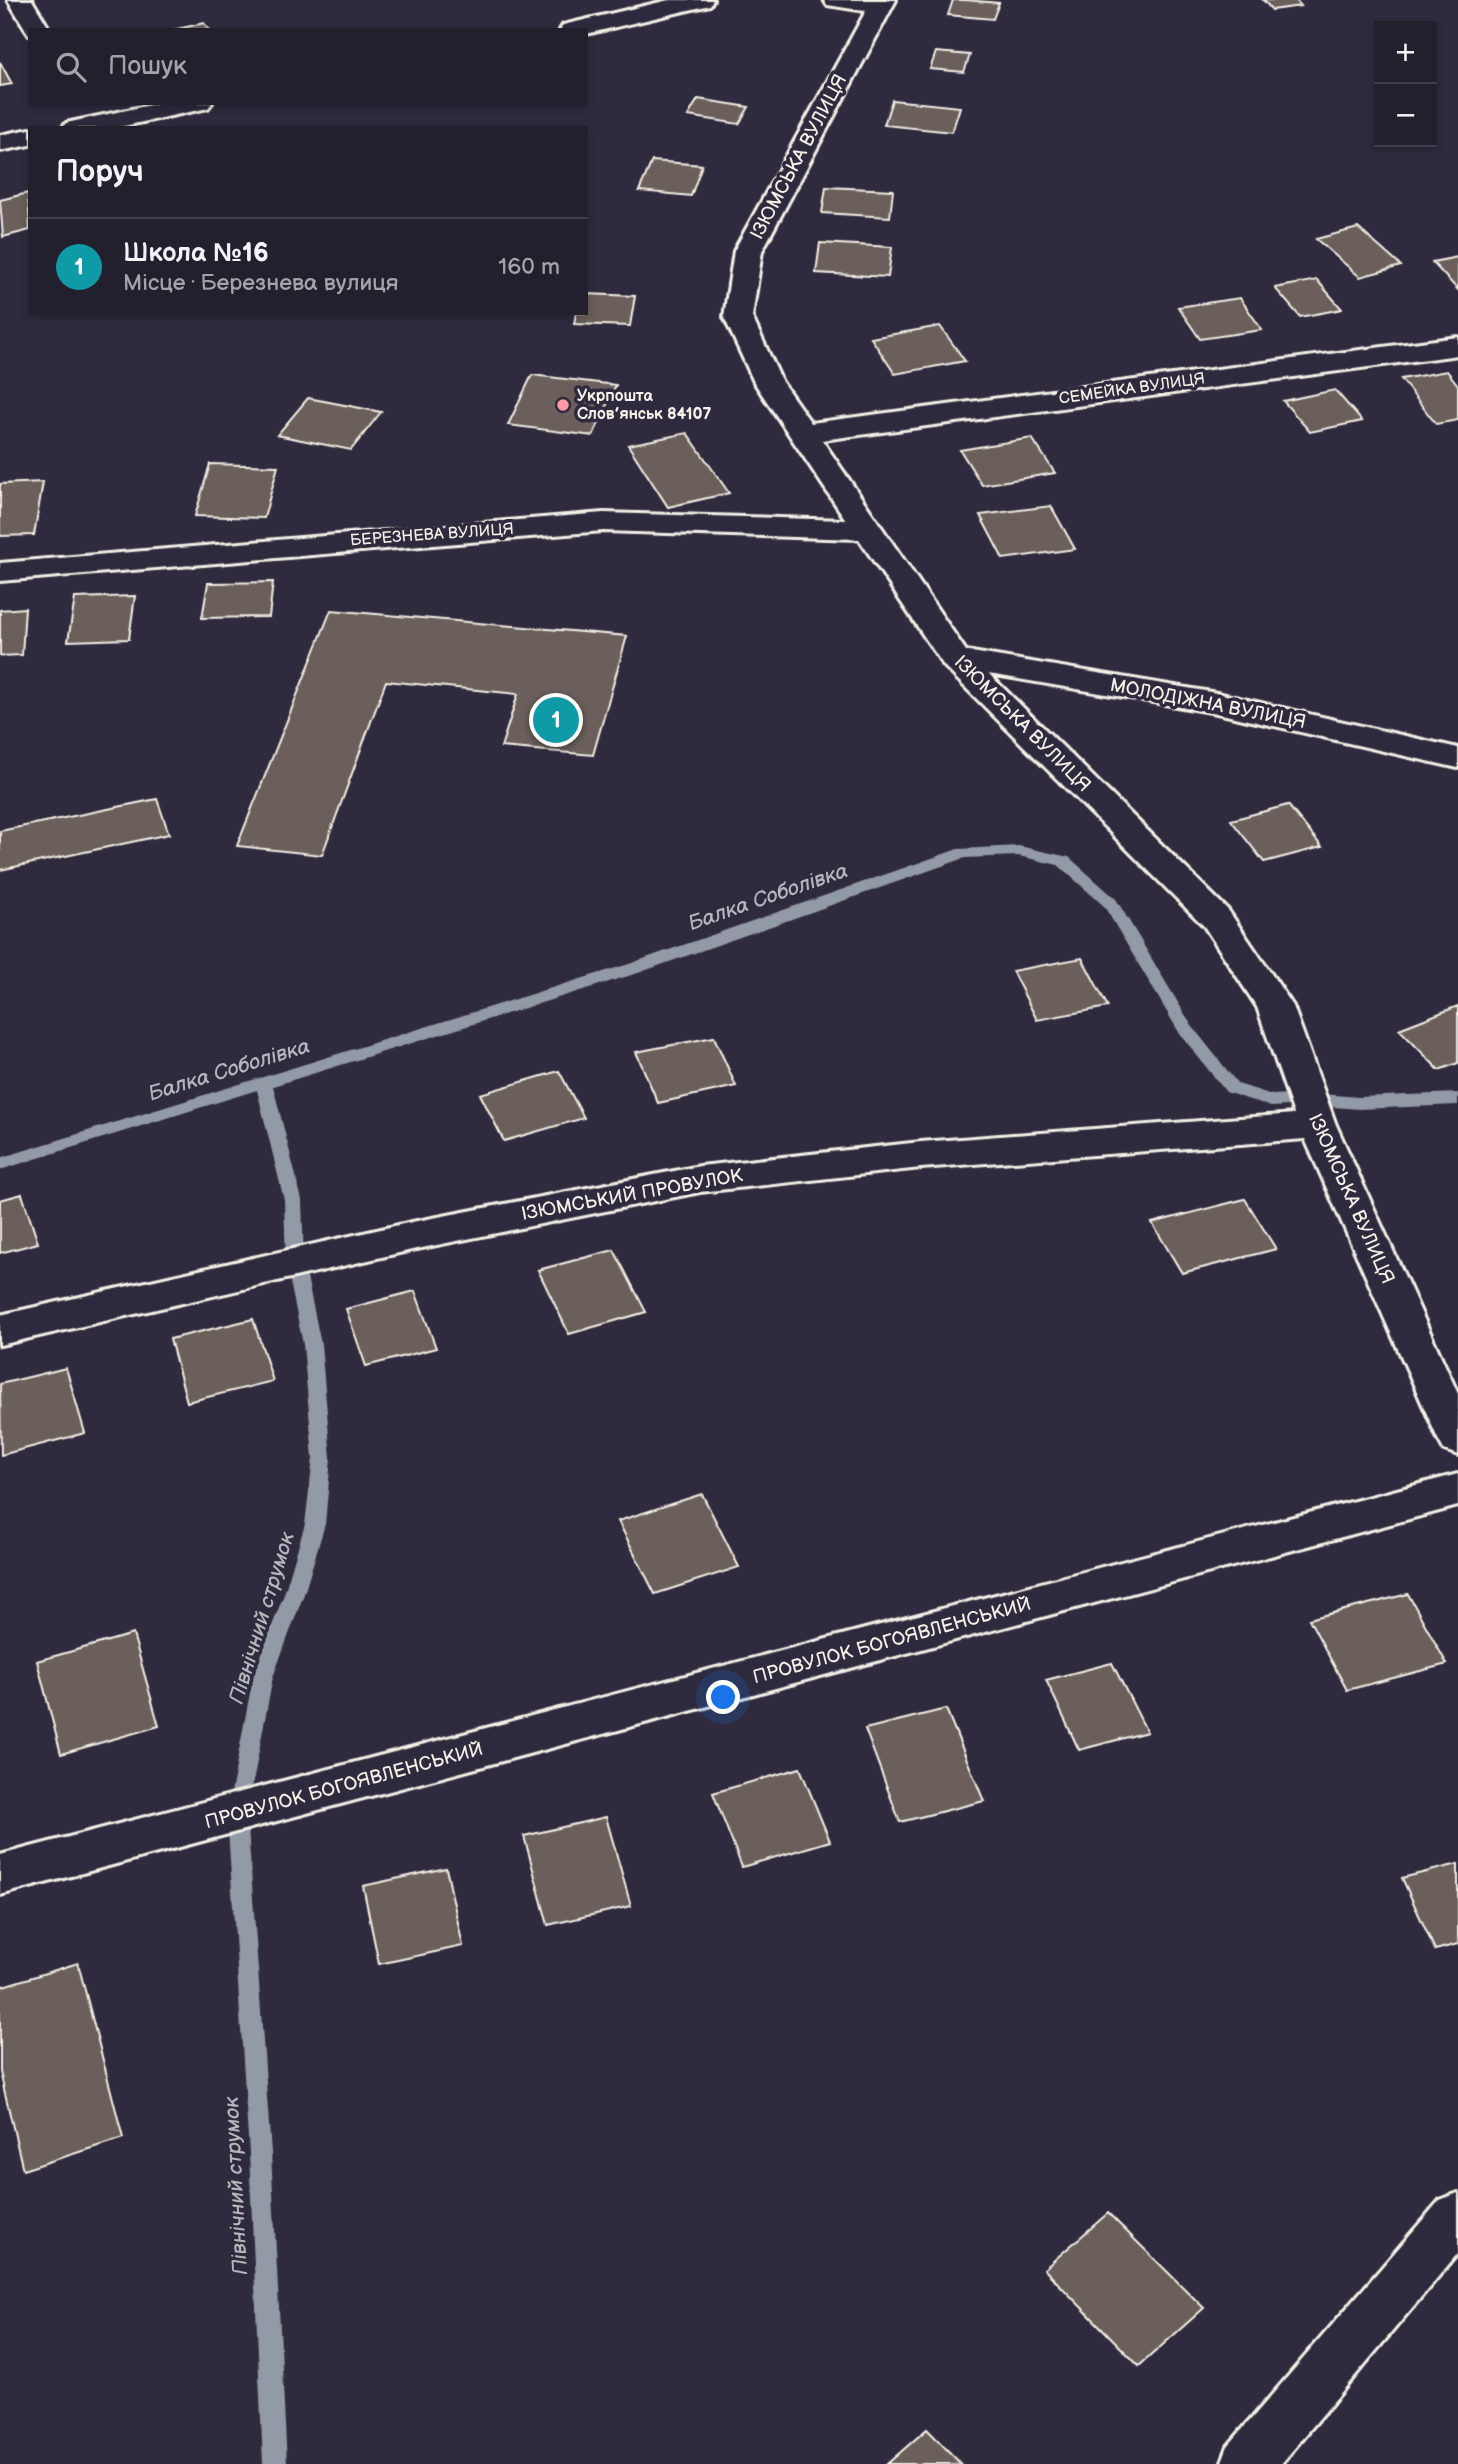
<!DOCTYPE html>
<html lang="uk">
<head>
<meta charset="utf-8">
<style>
  :root { --surface:#23202e; --page:#2f2d3a; --text:#f1f3f6; --muted:#a3a3aa; --line:#403e4a; --accent:#8bbbb9 }
  body { margin:0; font-family:"Balsamiq Sans",sans-serif; background:var(--page); color:var(--text) }
  .controls { position:absolute; right:21px; top:21px; display:grid; overflow:hidden; border-radius:0px; box-shadow:0 4px 10px #0003 }
  .controls button { width:63px; height:63px; display:grid; place-items:center; padding:0; border:0; border-bottom:2px solid var(--line); background:var(--surface); color:var(--text); font:35px sans-serif }
  .you { position:absolute; left:724px; top:1698px; width:24px; height:24px; margin:-18px; border:5px solid #fff; border-radius:50%; background:#1a73e8; box-shadow:0 0 0 10px #1a73e833 }
  .badge { display:grid; place-items:center; width:46px; height:46px; border-radius:50%; background:var(--accent); color:#fff; font-size:23px; font-weight:700 }
  .pin { position:absolute; translate:-50% -50%; border:4px solid #fff; box-shadow:0 2px 7px #0006 }
  .list { margin:0; padding:0; list-style:none }
  h2 { display:flex; justify-content:space-between; align-items:center; height:91px; margin:0; padding:0 28px; font-size:30px }
  h2 small { font-size:23px; font-weight:400; color:var(--muted) }
  .list li { display:grid; grid-template-columns:46px 1fr auto; gap:21px; align-items:center; box-sizing:border-box; height:98px; padding:0 28px; border-top:2px solid var(--line) }
  .list b { display:block; font-size:26px; white-space:nowrap }
  .list p { margin:0; font-size:23px; white-space:nowrap; color:var(--muted) }
  .list em { font-size:23px; font-style:normal; color:var(--muted) }
  .icon { flex:none; width:38px; height:38px; fill:none; stroke:currentColor; stroke-width:2; stroke-linecap:round; stroke-linejoin:round }
  .map { position:relative; flex:none; width:1458px; height:2464px; overflow:hidden }
  .search { position:absolute; background:var(--surface); box-shadow:0 4px 10px #0003; left:28px; top:28px; width:560px; height:77px; display:flex; align-items:center; gap:18px; box-sizing:border-box; padding:0 24px; border-radius:0px; color:var(--muted); font-size:26px }
  .panel { position:absolute; background:var(--surface); box-shadow:0 4px 10px #0003; left:28px; top:126px; width:560px; height:189px; border-radius:0px }
  .map>svg:first-child { display:block }
  .lines { fill:none; stroke-linecap:round; stroke-linejoin:round }
  .stream { fill:#929aa6; fill-rule:evenodd }
  .building { fill:#6b5f5a; stroke:#f4f1e8; stroke-width:2 }
  .minor-casing { stroke:#f4f1e8; stroke-width:6 }
  .minor { fill:#2f2a3d; fill-rule:evenodd }
  .poi-dot { fill:#ff9aa2; stroke:#2f2a3d; stroke-width:2.5 }
  .labels { text-anchor:middle; dominant-baseline:central; stroke-width:7; stroke-linejoin:round; paint-order:stroke }
  .far-street-label { font-size:16px; fill:#f4f1e8; stroke:#2f2a3d }
  .far-poi-label { font-size:16px; font-weight:bold; fill:#f4f1e8; stroke:#2f2a3d; text-anchor:start }
  .street-label { font-size:19px; fill:#f4f1e8; stroke:#2f2a3d }
  .water-label { font-size:21px; font-style:italic; fill:#b2b7bc; stroke:#2f2a3d }
</style>
</head>
<body>
<div class="map">
<svg width="1458" height="2464" viewBox="0 0 1458 2464">
  <rect width="100%" height="100%" fill="#2f2a3d"/>
  <filter id="ink" filterUnits="userSpaceOnUse"><feTurbulence type="fractalNoise" baseFrequency=".0143" numOctaves="2"/><feDisplacementMap in="SourceGraphic" scale="14" xChannelSelector="R" yChannelSelector="G"/><feConvolveMatrix kernelMatrix="1 2 1 2 8 2 1 2 1" color-interpolation-filters="sRGB"/></filter>
  <g filter="url(#ink)">
    <g class="lines">
      <path class="stream" d="M1019 846 1069 857 1116 899 1192 1026 1238 1084 1272 1095 1308 1093 1359 1097 1458 1093V1105L1359 1109 1308 1105 1271 1107 1226 1092 1180 1034 1104 906 1058 865 1019 856 965 858 638 973 273 1086 302 1200 304 1263 321 1344 331 1458 325 1524 304 1594 273 1677 247 1814 271 2153 287 2464H263L249 2153 227 1814 253 1677 284 1594 305 1524 313 1458 303 1344 286 1263 284 1200 257 1090 0 1170V1158L626 965 958 849Z"/>
    </g>
    <path class="building" d="M953 0H965L999 3 993 19 948 15Z
      M1263 0H1296L1301 6 1272 10Z
      M204 23 209 30H173Z
      M936 52 970 55 964 72 930 69Z
      M0 62 12 84 0 86Z
      M698 99 749 107 739 124 688 116Z
      M892 100 960 107 952 132 884 125Z
      M652 161 702 165 691 196 639 191Z
      M826 187 893 190 890 217 822 213Z
      M28 193 30 230 3 237 0 200Z
      M1358 228 1401 266 1360 277 1316 239Z
      M820 243 892 247 888 277 816 273Z
      M1458 257V290L1432 262Z
      M1317 280 1342 309 1300 317 1275 288Z
      M586 294 635 296 630 326 574 324 576 313H586Z
      M1240 298 1262 330 1200 339 1178 307Z
      M940 326 965 361 895 374 871 338Z
      M1447 371 1458 385V420L1436 424 1401 379Z
      M532 375 616 385 593 436 508 425Z
      M1335 390 1362 421 1310 432 1283 401Z
      M308 398 381 412 351 450 277 435Z
      M687 433 729 493 668 507 628 445Z
      M1032 438 1055 473 982 485 960 450Z
      M210 464 278 466 264 518 195 516Z
      M43 482 34 535 0 536V484Z
      M1051 506 1075 549 1003 559 980 515Z
      M273 582 269 617 202 618 208 583Z
      M135 596 129 639 68 641 75 598Z
      M25 608 22 655 0 656V610Z
      M331 610 627 636 593 755 501 747 518 694 386 681 322 855 237 846Z
      M157 799 169 834 0 870V831Z
      M1288 805 1322 847 1264 862 1231 820Z
      M1082 958 1108 1007 1037 1020 1012 971Z
      M1458 1006V1063L1439 1070 1399 1029Z
      M714 1037 736 1086 658 1103 636 1052Z
      M559 1071 584 1118 504 1141 480 1094Z
      M22 1194 38 1243 0 1253V1200Z
      M1245 1199 1276 1249 1182 1273 1152 1223Z
      M614 1250 646 1312 569 1334 538 1270Z
      M415 1291 436 1348 366 1366 346 1309Z
      M253 1319 273 1381 187 1402 170 1339Z
      M66 1368 85 1433 1 1455 0 1384Z
      M702 1494 739 1567 655 1594 618 1521Z
      M1408 1594 1447 1664 1347 1690 1309 1619Z
      M133 1634 159 1726 61 1754 37 1661Z
      M1112 1663 1147 1732 1079 1750 1046 1680Z
      M946 1709 984 1801 900 1822 865 1729Z
      M800 1768 830 1841 742 1867 713 1793Z
      M606 1817 631 1906 548 1925 524 1836Z
      M1458 1864V1944L1435 1950 1402 1878Z
      M446 1868 463 1946 379 1964 363 1886Z
      M78 1963 123 2138 23 2170 0 2072V1987Z
      M1108 2213 1204 2308 1139 2366 1044 2269Z
      M927 2429 961 2464H887Z"/>
    <g class="lines">
      <g class="minor-casing">
        <path id="minor" d="M8 0H32L50 30H30L29 35Z
          M669 0H713L710 5 586 34V30H560L563 25Z
          M824 0H896L762 251 752 317 782 382 811 423 1458 337V355L822 440 966 651 1217 693 1458 748V768L1217 713 989 674 1228 910 1293 1006 1336 1125 1458 1394V1455L1444 1450 1438 1439 1305 1139 921 1168 700 1192 412 1250 0 1345V1315L412 1222 700 1166 921 1142 1294 1114 1257 1007 1204 926 944 666 859 539 603 531 0 581V563L603 513 846 520 754 382 724 317 734 251 866 11 827 5Z
          M160 103H212L208 108 115 128H62L66 123Z
          M30 129V145L0 151V135Z
          M1458 1474V1506L0 1895V1855Z
          M1458 2193V2253L1281 2464H1221L1228 2446 1440 2200Z"/>
      </g>
      <use href="#minor" class="minor"/>
    </g>
  </g>
  <circle class="poi-dot" cx="563" cy="405" r="7"/>
  <g class="labels">
    <g class="far-street-label">
      <text transform="translate(1132 389) rotate(-8)">СЕМЕЙКА ВУЛИЦЯ</text>
      <text transform="translate(432 535) rotate(-4)">БЕРЕЗНЕВА ВУЛИЦЯ</text>
    </g>
    <g class="far-poi-label">
      <text x="577" y="396">Укрпошта<tspan x="577" dy="18">Слов’янськ 84107</tspan></text>
    </g>
    <g class="street-label">
      <text transform="translate(799 157) rotate(-62)">ІЗЮМСЬКА ВУЛИЦЯ</text>
      <text transform="translate(1208 704) rotate(11)">МОЛОДІЖНА ВУЛИЦЯ</text>
      <text transform="translate(1022 724) rotate(45)">ІЗЮМСЬКА ВУЛИЦЯ</text>
      <text transform="translate(632 1195) rotate(-10)">ІЗЮМСЬКИЙ ПРОВУЛОК</text>
      <text transform="translate(1351 1199) rotate(66)">ІЗЮМСЬКА ВУЛИЦЯ</text>
      <text transform="translate(892 1641) rotate(-15)">ПРОВУЛОК БОГОЯВЛЕНСЬКИЙ</text>
      <text transform="translate(344 1786) rotate(-15)">ПРОВУЛОК БОГОЯВЛЕНСЬКИЙ</text>
    </g>
    <g class="water-label">
      <text transform="translate(768 897) rotate(-19)">Балка Соболівка</text>
      <text transform="translate(229 1070) rotate(-17)">Балка Соболівка</text>
      <text transform="translate(262 1618) rotate(-73)">Північний струмок</text>
      <text transform="translate(236 2186) rotate(-93)">Північний струмок</text>
    </g>
  </g>
</svg>
<div class="controls">
<button>+</button>
<button>−</button>
</div>
<div class="you"></div>
<div class="pin badge" style="left:556px;top:720px;background:#0f9aa8">1</div>
<div class="search"><svg class="icon" aria-label="search" viewBox="0 0 24 24"><circle cx="10" cy="10" r="6"/><path d="M15 15l6 6"/></svg>Пошук</div>
<section class="panel">
<h2>Поруч<small></small></h2>
<ul class="list">
<li><span class="badge" style="background:#0f9aa8">1</span><div><b>Школа №16</b><p>Місце · Березнева вулиця</p></div><em>160 m</em></li>
</ul>
</section>
</div>
</body>
</html>
